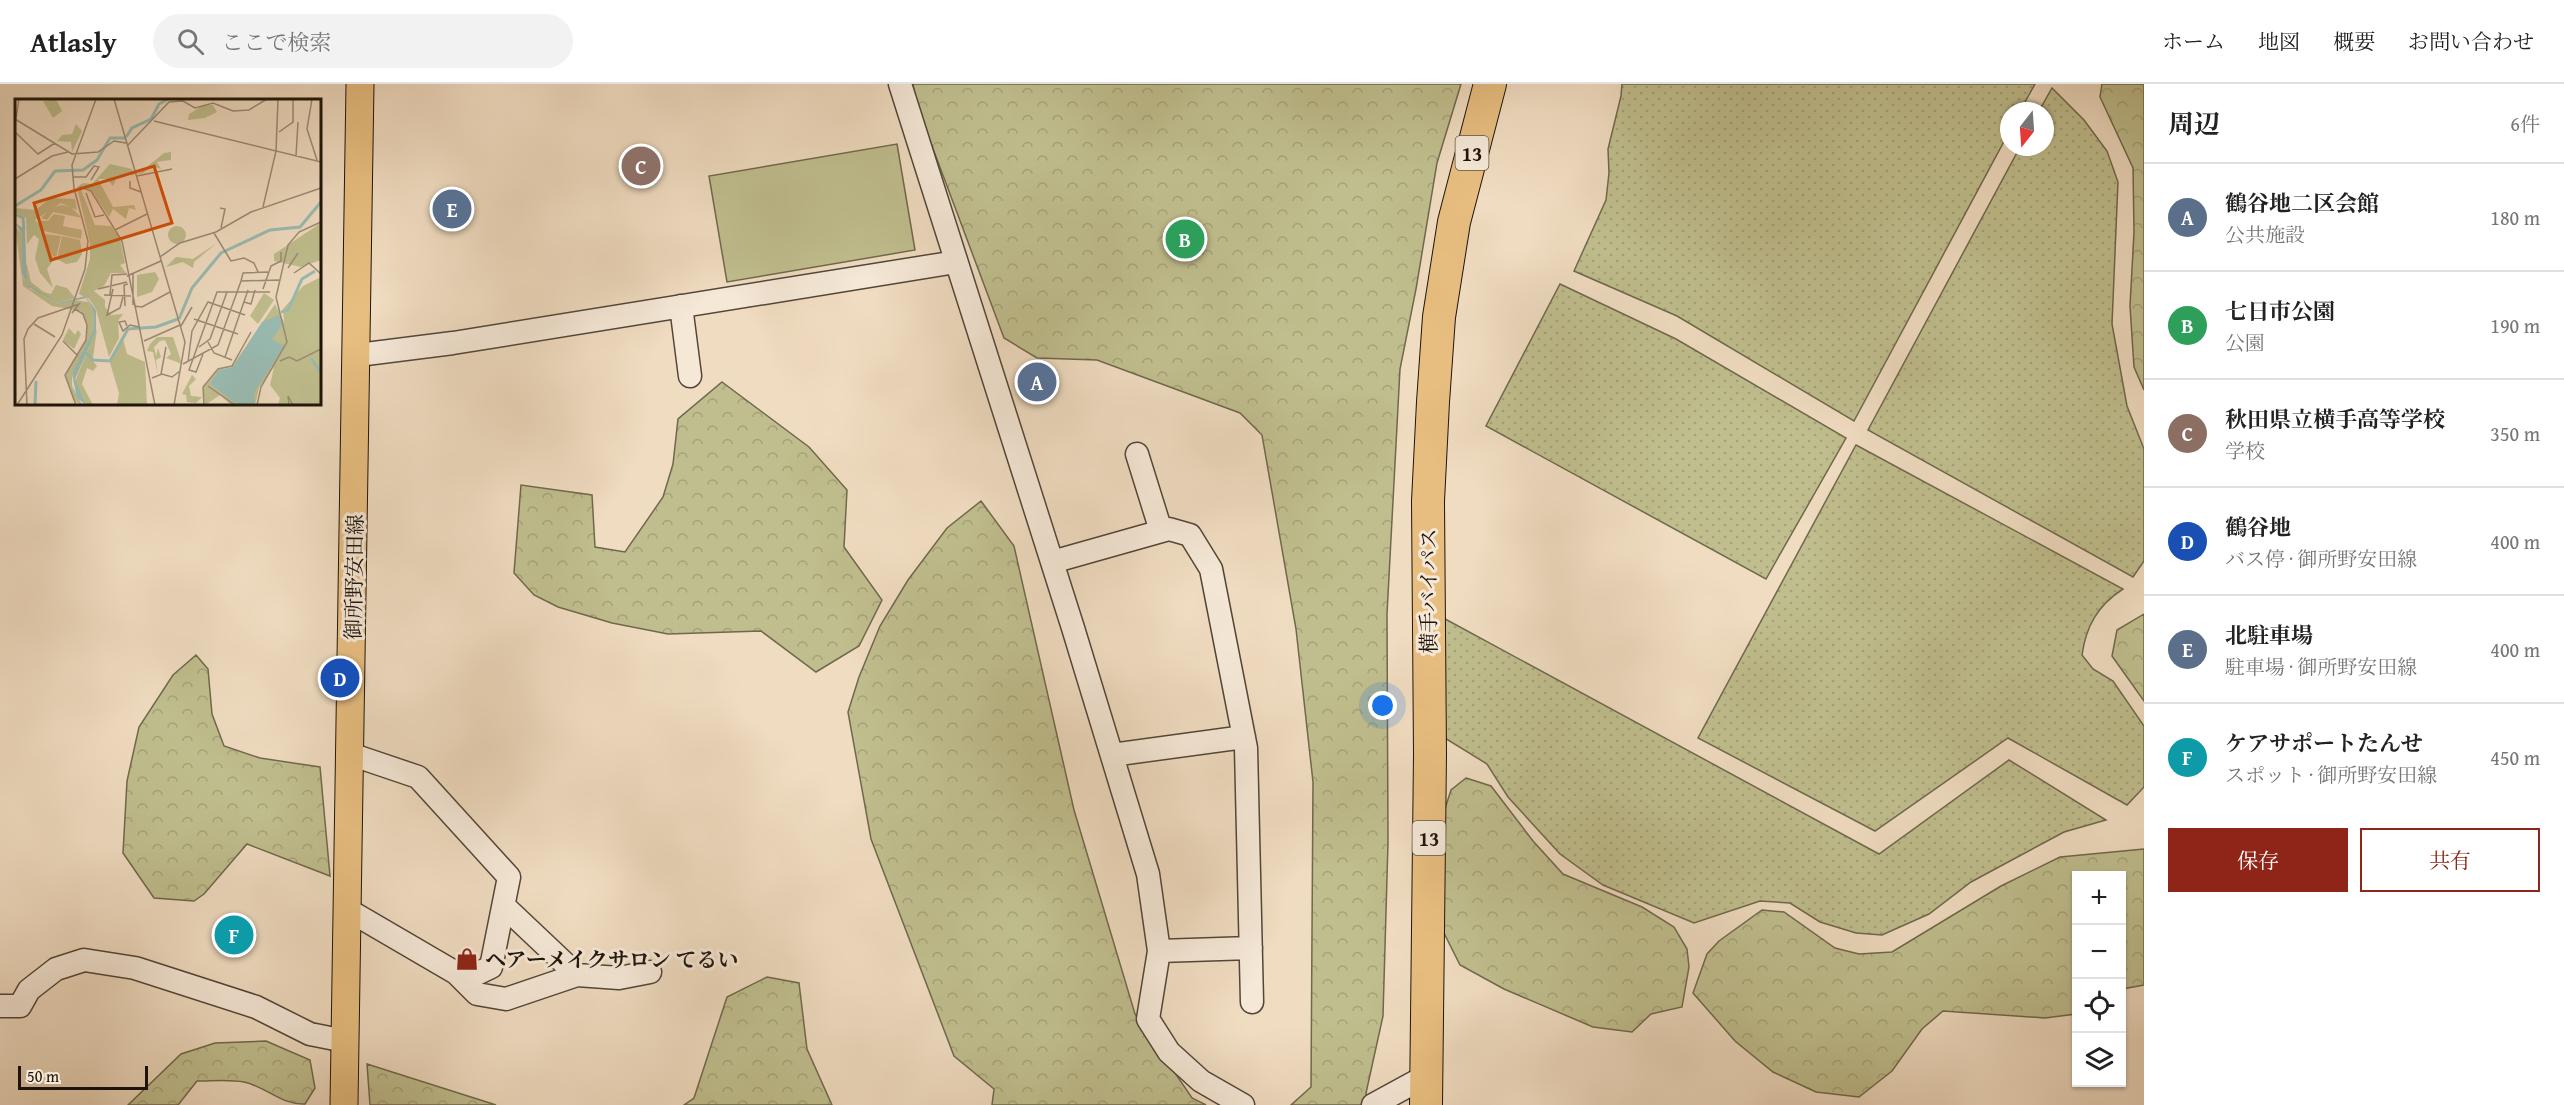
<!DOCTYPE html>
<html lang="ja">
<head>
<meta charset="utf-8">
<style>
  :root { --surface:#fff; --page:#f2f2f2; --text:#222; --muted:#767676; --line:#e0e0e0; --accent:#8f2418 }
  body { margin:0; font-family:"Gentium Book Plus","Noto Serif JP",serif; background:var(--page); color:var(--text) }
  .controls { position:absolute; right:18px; bottom:18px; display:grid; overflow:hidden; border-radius:0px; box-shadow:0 2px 4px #0004 }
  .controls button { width:54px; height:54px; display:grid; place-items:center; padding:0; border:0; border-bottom:2px solid var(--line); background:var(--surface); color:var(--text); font:30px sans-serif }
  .compass { position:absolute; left:2000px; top:18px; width:54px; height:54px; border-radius:50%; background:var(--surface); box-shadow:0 2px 4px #0004; rotate:197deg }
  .scale { position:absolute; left:18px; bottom:15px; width:130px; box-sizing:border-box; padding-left:6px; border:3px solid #1e140b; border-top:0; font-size:16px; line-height:21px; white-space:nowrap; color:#1e140b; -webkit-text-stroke:4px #f5e8d7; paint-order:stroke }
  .you { position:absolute; left:1383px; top:622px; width:21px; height:21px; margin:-15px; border:4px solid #fff; border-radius:50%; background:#1a73e8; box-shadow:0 0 0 9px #1a73e833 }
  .badge { display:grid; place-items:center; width:39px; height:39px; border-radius:50%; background:var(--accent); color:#fff; font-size:20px; font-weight:700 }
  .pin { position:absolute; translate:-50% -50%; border:3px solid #fff; box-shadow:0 2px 6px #0006 }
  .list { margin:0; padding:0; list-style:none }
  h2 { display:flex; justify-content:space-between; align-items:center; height:78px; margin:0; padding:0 24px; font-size:26px }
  h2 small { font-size:20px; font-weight:400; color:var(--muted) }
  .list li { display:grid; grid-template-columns:39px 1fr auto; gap:18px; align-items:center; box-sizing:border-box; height:108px; padding:0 24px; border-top:2px solid var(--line) }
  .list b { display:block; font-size:22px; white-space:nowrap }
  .list p { margin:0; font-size:20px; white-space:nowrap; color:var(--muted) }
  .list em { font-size:20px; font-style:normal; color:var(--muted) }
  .actions { display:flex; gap:12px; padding:18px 24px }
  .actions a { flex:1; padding:14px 0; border:2px solid var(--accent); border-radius:0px; text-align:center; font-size:21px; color:var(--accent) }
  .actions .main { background:var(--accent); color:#fff }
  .icon { flex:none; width:33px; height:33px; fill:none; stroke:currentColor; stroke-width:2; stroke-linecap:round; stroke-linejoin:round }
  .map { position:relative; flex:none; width:2144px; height:1021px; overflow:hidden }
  header { display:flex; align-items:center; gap:36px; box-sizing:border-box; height:84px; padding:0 30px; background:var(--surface); border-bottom:2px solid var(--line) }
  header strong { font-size:28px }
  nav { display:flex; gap:33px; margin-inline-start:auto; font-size:21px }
  .search { width:420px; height:54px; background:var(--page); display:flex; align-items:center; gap:15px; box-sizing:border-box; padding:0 21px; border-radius:33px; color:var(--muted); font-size:22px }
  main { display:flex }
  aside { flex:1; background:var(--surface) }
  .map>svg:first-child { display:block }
  .grass { fill:url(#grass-dots); stroke:#6f694c; stroke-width:1.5 }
  .forest { fill:url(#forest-crowns); stroke:#6f694c; stroke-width:1.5 }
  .garden { fill:#c0be8e; stroke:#6f694c; stroke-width:1.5 }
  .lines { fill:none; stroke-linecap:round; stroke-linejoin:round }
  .minor-casing { stroke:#524638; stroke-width:25 }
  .major-casing { stroke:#1e140b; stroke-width:29 }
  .highway-casing { stroke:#1e140b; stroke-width:34 }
  .minor { stroke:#f5e8d7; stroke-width:22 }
  .major { stroke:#e8be80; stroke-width:27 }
  .highway { stroke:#e8be80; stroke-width:32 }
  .labels { text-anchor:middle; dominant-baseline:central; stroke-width:6; stroke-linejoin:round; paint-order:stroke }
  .shield { fill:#f5e8d7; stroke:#5e5448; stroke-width:1.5 }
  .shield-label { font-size:20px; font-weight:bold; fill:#1e140b }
  .street-label { font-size:21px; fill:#1e140b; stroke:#f5e8d7 }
  .poi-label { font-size:21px; font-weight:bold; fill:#1e140b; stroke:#f5e8d7; text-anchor:start }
  .inset-river { fill:none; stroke:#9abcb3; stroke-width:3 }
  .inset-road { fill:none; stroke:#9c8c78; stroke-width:1.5 }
  .view { fill:#d4520c; fill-opacity:0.15; stroke:#d4520c; stroke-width:3 }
  .inset-edge { fill:none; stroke:#1e140b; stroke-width:3 }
</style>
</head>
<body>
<header>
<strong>Atlasly</strong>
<div class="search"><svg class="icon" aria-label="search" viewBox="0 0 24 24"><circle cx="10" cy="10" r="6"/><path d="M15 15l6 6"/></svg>ここで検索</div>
<nav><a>ホーム</a><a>地図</a><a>概要</a><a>お問い合わせ</a></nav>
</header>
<main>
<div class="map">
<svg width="2144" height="1021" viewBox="0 0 2144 1021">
  <defs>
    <pattern id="grass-dots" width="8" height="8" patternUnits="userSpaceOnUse" patternTransform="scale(1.5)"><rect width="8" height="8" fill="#c0be8e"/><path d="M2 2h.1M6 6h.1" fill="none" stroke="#a5a279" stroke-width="1.8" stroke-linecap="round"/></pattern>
    <pattern id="forest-crowns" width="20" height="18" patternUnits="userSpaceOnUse" patternTransform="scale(1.5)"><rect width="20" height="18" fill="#c0be8e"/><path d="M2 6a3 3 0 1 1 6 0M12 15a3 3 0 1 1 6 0" fill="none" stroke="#a5a279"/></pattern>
  </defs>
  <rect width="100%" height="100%" fill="#f0dcc1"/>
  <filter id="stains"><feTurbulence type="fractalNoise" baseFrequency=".00333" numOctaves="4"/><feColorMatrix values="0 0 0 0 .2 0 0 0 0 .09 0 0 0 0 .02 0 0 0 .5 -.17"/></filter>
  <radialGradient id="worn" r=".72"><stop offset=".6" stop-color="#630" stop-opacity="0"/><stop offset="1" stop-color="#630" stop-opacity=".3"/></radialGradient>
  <path class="grass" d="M1622 0H2035L2020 27H2009V48L1854 337 1677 232 1574 187 1606 116 1609 89 1608 65 1621 12Z
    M2052 4 2084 36 2107 67 2118 98 2112 240 2127 322 2144 365V477L2133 493 1868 346 2020 63H2045V27H2039Z
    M1560 200 1676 255 1846 354 1766 495 1486 342Z
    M1856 361 2123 505C2098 521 2086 542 2082 571L2093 585 2113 597 2144 642V703L2127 721 2008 654 1875 747 1698 654Z
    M1436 530 1879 770 2009 676 2106 736 2064 748 1971 798 1929 830 1882 851 1856 849 1820 838 1790 819 1760 817 1694 839 1603 801 1560 770 1508 713 1487 680 1440 651Z"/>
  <path class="forest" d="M913 0H1461L1437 79 1416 205 1400 285 1387 530 1388 759 1383 932 1366 1009 1367 1021H1291L1311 1003 1313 698 1296 545 1262 351 1240 329 1097 276 1037 274 1004 254 917 22Z
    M2102 0H2144V306L2134 283 2130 222 2134 148 2133 84 2100 13Z
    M722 298 809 363 847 406 844 463 882 516 859 562 816 588 761 547 668 550 612 539 558 523 534 511 514 489 521 401 592 411 595 463 625 468 663 413 673 380 678 335Z
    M981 417 1014 462 1074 726 1135 930 1192 1014 1206 1021H992L994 1005 954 972 871 755 848 628 859 593 880 542 908 496 947 444Z
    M2144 530V617L2112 572 2117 546Z
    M196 571 208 585 212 630 224 662 260 674 320 683 330 792 247 760 204 810 194 817 154 814 123 769 127 697 139 643 173 591Z
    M1466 694 1491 702 1533 757 1563 790 1642 823 1674 843 1687 865 1689 883 1682 923 1651 930 1632 948 1593 943 1504 905 1460 881 1442 845 1444 785 1441 737 1451 706Z
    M2144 765V901L2122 905V792H2076V930L2045 934 1943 927 1922 945 1892 987 1859 1013 1816 1008 1773 988 1735 957 1693 909 1707 870 1719 857 1762 826 1784 828 1835 864 1859 870 1892 868 2001 802 2060 773Z
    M767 893 799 899 807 965 832 1021H684L694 1014 727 913Z
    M266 957 310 976 315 1004 305 1020C281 1021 267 1003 244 998 230 995 212 997 197 997L178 1021H128L181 970 215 959Z
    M367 980 496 1021H370Z"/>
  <path class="garden" d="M897 60 915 166 727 198 709 92Z"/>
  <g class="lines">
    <g class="minor-casing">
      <path id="minor" d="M900 0 1073 544 1148 790 1159 867 1148 935 1169 968 1201 997 1243 1021
        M681 222 690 292
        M358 271 453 259 956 178
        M1137 370 1161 447
        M1052 478 1169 445 1190 451 1211 485 1246 664 1252 918
        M350 670 418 693 509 793 491 883 464 896
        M1112 671 1244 653
        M504 822 577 891 619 894 650 888
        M348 826 456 889 477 910 506 915 577 891
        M1159 867 1251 864
        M0 922H20L29 906 56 885 84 876 135 884 256 923 310 950 345 957
        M1373 1021 1428 991"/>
    </g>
    <g class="major-casing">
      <path id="major" d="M344 1021 360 0"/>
    </g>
    <g class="highway-casing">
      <path id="highway" d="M1426 1021 1430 670 1428 417 1433 318 1439 233 1454 138 1490 0"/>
    </g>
    <use href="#minor" class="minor"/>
    <use href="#major" class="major"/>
    <use href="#highway" class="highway"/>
  </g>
  <defs>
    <g id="shop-bare" transform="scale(1.8)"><path d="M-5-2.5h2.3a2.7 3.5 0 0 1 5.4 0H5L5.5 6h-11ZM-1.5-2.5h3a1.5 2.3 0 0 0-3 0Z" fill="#8f2418" stroke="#f5e8d7" stroke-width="2.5" paint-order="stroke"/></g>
  </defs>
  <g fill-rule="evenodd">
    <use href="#shop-bare" x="467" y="875"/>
  </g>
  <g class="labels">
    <g class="shield">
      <rect x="1455.5" y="52" width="33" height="34" rx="4.5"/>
      <rect x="1412.5" y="737" width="33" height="34" rx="4.5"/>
    </g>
    <g class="shield-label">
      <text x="1472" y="69">13</text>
      <text x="1429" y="754">13</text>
    </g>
    <g class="street-label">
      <text transform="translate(354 493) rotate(-89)">御所野安田線</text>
      <text transform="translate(1428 507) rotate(-90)">横手バイパス</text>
    </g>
    <g class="poi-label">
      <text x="485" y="875">ヘアーメイクサロン てるい</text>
    </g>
  </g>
  <g transform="translate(15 15)">
    <rect width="306" height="306" fill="#f0dcc1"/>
    <path d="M47 106 56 108 67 119 38 113 32 121 26 119 36 109ZM39 115 50 117 48 127 67 131 66 140 29 132 24 122H33ZM0 127 7 135V177L15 190 45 205 58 201 73 203 78 211 79 230 66 264 57 275V287L67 306 58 301 50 276 71 241 72 226 66 212 37 207 8 187ZM28 135 46 137 41 159 36 155ZM47 137 65 141 67 155 62 163 51 165 42 160ZM9 166H12L16 183 29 193 36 195 41 186 52 189 60 199 44 204 21 193 12 185ZM140 173 144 180 137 193 122 198V176ZM54 229 60 236 63 231 66 235 59 250 48 241ZM82 230 78 259 73 256 82 267 78 272 72 269 67 285 78 306H71L60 282Z" fill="#c0be8e"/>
    <path d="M41 0 47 12 38 19 28 2ZM189 6H198L202 13 190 19 173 21 174 15ZM61 25 67 32 57 53 56 43 42 42 47 36 57 35ZM156 53V61L142 63 146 70 135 67 128 74 123 75 149 54ZM95 65 117 70 119 76H103L98 87 92 80H83L98 108 119 106 121 111 114 109 111 120 98 110 94 118 77 92 68 87 66 91 80 126 96 127 105 139 110 164 105 166 111 174H96L89 187 79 192 90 201V208L96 216 108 215 103 222 104 239 94 258 81 210 74 200 64 195 75 160V145L62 88 68 84 77 85ZM35 99 60 100 62 111 46 104 20 121 28 129 29 141 39 160 32 170 38 189 25 174 20 159 24 140 19 136 12 145 11 119 0 113V109L21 111ZM306 124V161L286 168 259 162V155ZM202 144 179 163 178 169 168 163 151 168 161 158 178 160ZM306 178V306H263L265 299 255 286 259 268 244 289 240 306H216L205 296 190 306 188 288 203 271 216 269 260 205 269 223 268 210 288 187ZM158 238 167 265 151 259 156 255 150 241 145 242 139 248 141 257 143 249 146 258 141 261 143 276 138 253 132 252 135 245 142 238ZM108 240 112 255 130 263 132 306H102L104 294 95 264ZM177 276 181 280 174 287 176 297 187 298 181 304 172 303 171 296 167 295Z" fill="#c0be8e"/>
    <path d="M249 194 259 201 243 225 235 217Z" fill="#c0be8e"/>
    <path d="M153 136a9 9 0 1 1 18 0a9 9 0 1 1-18 0ZM127 271 129 293 116 296 110 275Z" fill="#c0be8e"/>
    <path d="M0 124 10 130 12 185 44 204 70 197 81 211V233L60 280 71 306 62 299 57 275 79 230 78 211 71 199 45 205 13 188 7 175V135ZM264 216 267 226 257 240 269 247 239 294 240 306H223L195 285 204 271 218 268 247 223Z" fill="#9abcb3"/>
    <path class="inset-river" d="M111 38 117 29 136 20 144 5 153 0M0 107 26 91 40 72 68 71 82 61 95 39H110M0 115 8 119 9 131M266 213 273 211 287 180 300 172M164 220 177 189 206 154 255 131 285 128 306 103M70 253 78 261 95 262 113 230 141 228 163 220M296 259 306 274M20 306 21 282"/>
    <path class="inset-road" d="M99 0 170 243 159 306M263 0 261 52 306 63M297 0 292 30 302 61M1 19 4 0M0 20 57 55 83 53 99 42 111 44M139 22 261 52 248 108M0 33 23 55 40 44M264 33 278 23V0M112 47 154 3 168 2 180 9 198 4 218 12 234 11 252 0M281 57 283 23M122 77 157 70M58 78H71L79 67 84 68 76 81M0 80 37 57 53 53M115 82V89L126 93M60 92 66 88 76 92 107 142 140 306M71 94 80 118 89 116M205 109 210 110 206 129M100 131 132 115M199 134 216 162 229 159 239 164 243 173M145 158 165 144 201 133 236 113 306 89M273 169 283 154M118 174V206M279 174 294 164 306 175M112 177 146 162M226 182 228 174 253 173M83 190 112 183M98 190 92 216 105 209 108 198M248 190 256 167 266 162V153M89 196 116 197M95 196 97 176 112 175M229 203 236 205 240 191M110 207 109 186 113 185M119 207 127 208 155 193M60 210 68 215 72 226 71 241 50 276 61 306M179 220 223 235M19 225 40 238M112 227 110 222 104 223 108 232 115 226 124 228M166 227 177 208M48 242 63 257M129 242 165 226M193 243 199 254 217 261M184 248 195 240 212 193M188 255 181 273 174 271 202 193H255M210 258 233 191M265 262 274 258 282 262 306 250M173 263 177 232 193 203 230 216M168 265 203 246 226 182 264 181M146 275 151 248M137 279 147 275 157 278 165 272M193 287 220 306M2 306 47 236 70 170 73 142 59 89 57 66 81 0M12 306 9 240 13 230 23 219 64 205 57 214M189 306 188 288 203 270 217 267 236 233M242 306 246 288 272 243 261 198 273 146 284 133 306 123M274 306 273 297 278 306"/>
    <path class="view" d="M139 67 157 124 36 161 19 104Z"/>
    <rect width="306" height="306" class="inset-edge"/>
  </g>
  <rect width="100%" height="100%" filter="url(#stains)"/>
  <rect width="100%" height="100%" fill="url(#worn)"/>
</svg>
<div class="controls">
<button>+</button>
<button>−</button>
<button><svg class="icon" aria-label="locate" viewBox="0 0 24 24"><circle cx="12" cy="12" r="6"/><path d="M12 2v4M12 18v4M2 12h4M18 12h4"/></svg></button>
<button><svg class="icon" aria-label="layers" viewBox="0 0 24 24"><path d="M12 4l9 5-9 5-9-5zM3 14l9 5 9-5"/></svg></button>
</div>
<svg class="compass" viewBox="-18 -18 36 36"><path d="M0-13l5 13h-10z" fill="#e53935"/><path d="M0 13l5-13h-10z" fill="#767676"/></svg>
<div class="scale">50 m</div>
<div class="you"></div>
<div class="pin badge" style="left:1037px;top:298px;background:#5c6f8a">A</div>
<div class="pin badge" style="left:1185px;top:155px;background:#2e9e5b">B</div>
<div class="pin badge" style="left:641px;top:82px;background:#8d6e63">C</div>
<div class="pin badge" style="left:340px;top:594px;background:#1a4fb4">D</div>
<div class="pin badge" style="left:452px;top:125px;background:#5c6f8a">E</div>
<div class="pin badge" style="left:234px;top:851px;background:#0f9aa8">F</div>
</div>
<aside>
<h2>周辺<small>6件</small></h2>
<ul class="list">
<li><span class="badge" style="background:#5c6f8a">A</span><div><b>鶴谷地二区会館</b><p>公共施設</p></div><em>180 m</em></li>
<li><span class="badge" style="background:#2e9e5b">B</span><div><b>七日市公園</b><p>公園</p></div><em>190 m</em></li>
<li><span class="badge" style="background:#8d6e63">C</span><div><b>秋田県立横手高等学校</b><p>学校</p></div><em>350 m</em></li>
<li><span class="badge" style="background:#1a4fb4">D</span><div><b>鶴谷地</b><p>バス停 · 御所野安田線</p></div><em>400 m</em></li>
<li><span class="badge" style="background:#5c6f8a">E</span><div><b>北駐車場</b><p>駐車場 · 御所野安田線</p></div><em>400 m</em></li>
<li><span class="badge" style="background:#0f9aa8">F</span><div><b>ケアサポートたんせ</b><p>スポット · 御所野安田線</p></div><em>450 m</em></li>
</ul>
<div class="actions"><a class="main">保存</a><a>共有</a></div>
</aside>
</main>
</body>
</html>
